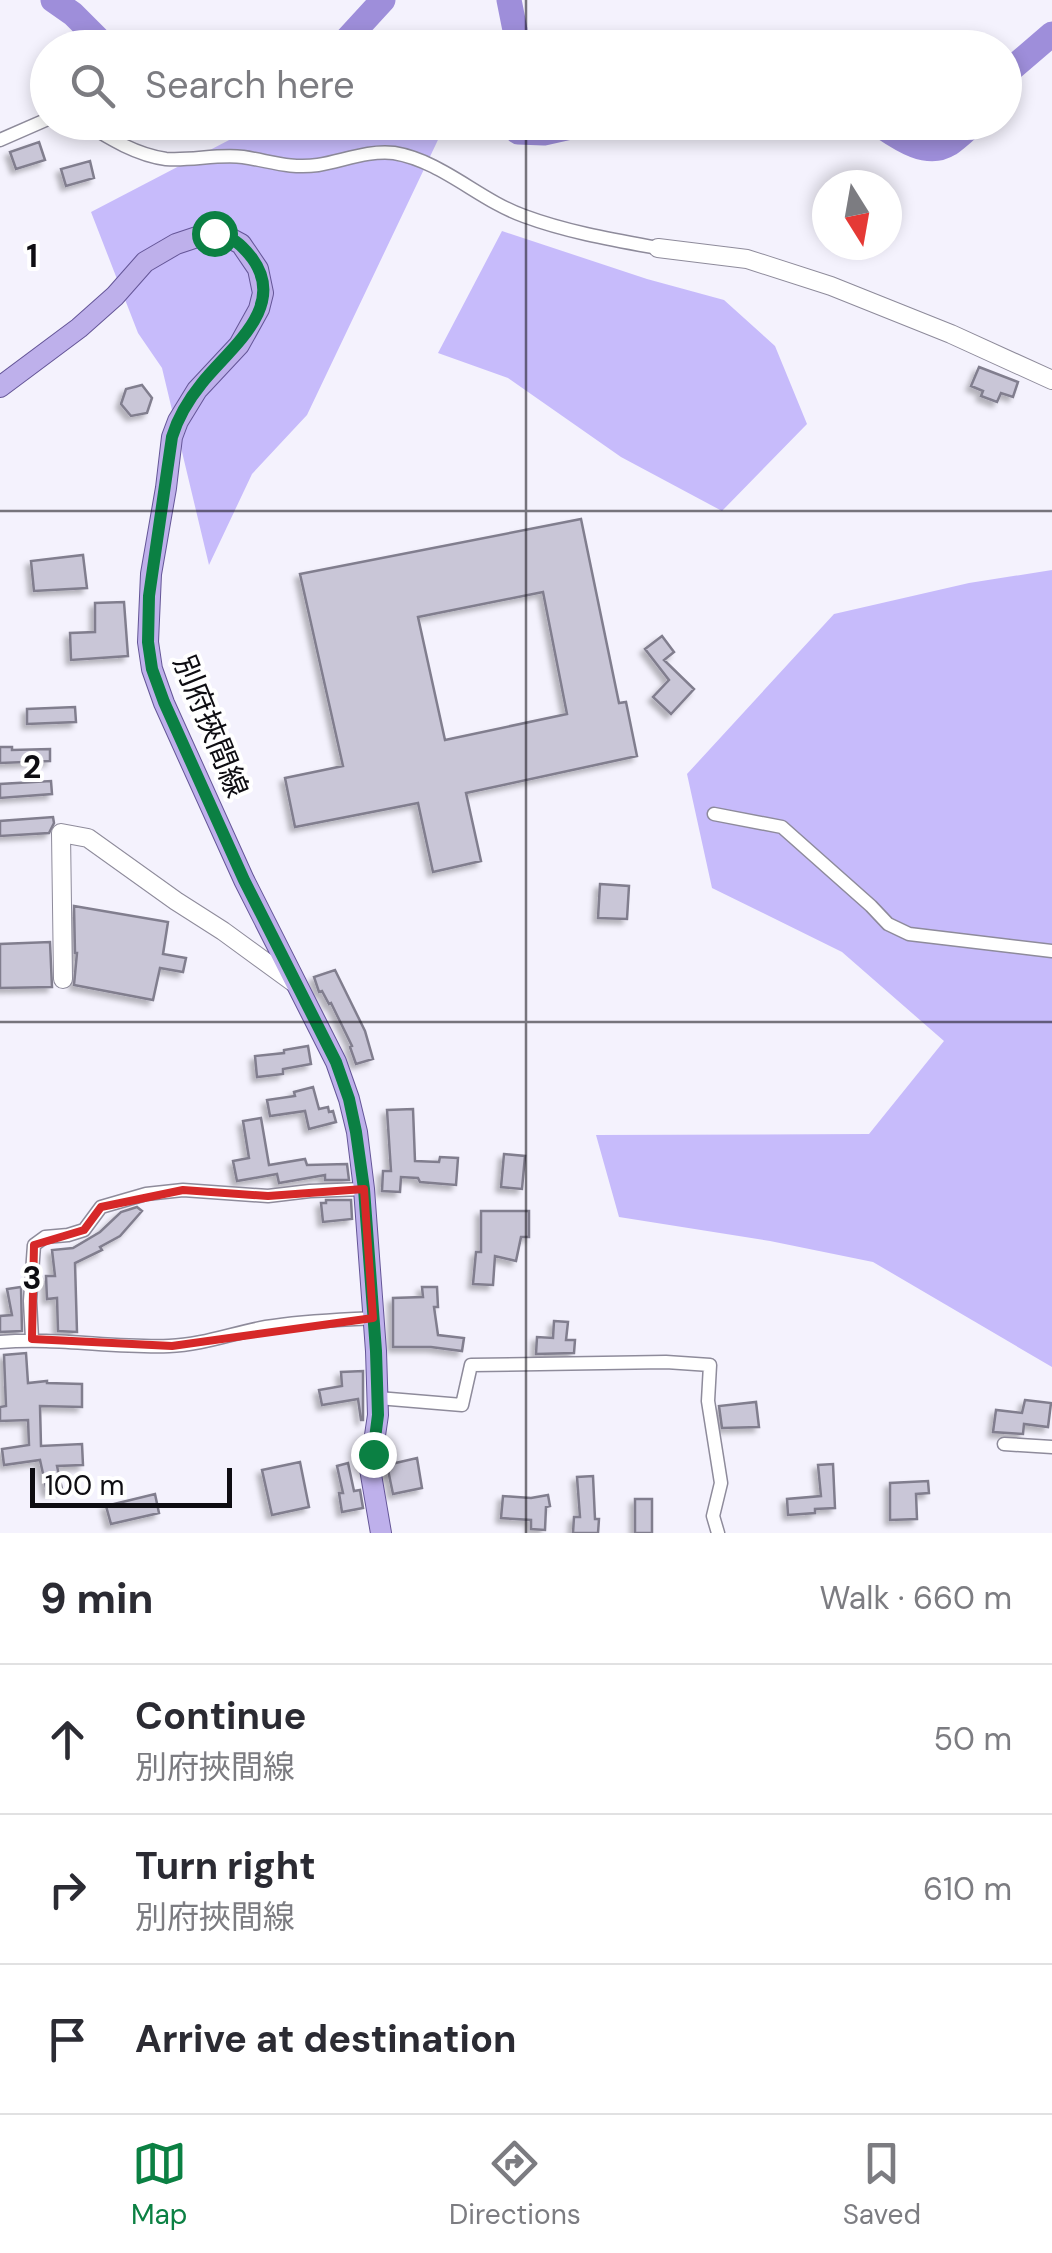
<!DOCTYPE html>
<html lang="en">
<head>
<meta charset="utf-8">
<style>
  :root { --surface:#fff; --page:#f2f2f3; --text:#2b2b33; --muted:#7c7c81; --line:#e1e1e2; --accent:#0b8043 }
  body { margin:0; font-family:"DM Sans","Noto Sans JP",sans-serif; background:var(--page); color:var(--text) }
  .compass { position:absolute; left:812px; top:170px; width:90px; height:90px; border-radius:50%; background:var(--surface); box-shadow:0 5px 15px #0003; rotate:169deg }
  .scale { position:absolute; left:30px; bottom:25px; width:202px; box-sizing:border-box; padding-left:10px; border:5px solid #0e0d12; border-top:0; font-size:28px; line-height:35px; white-space:nowrap; color:#0e0d12; -webkit-text-stroke:8px #fff; paint-order:stroke }
  .stop { position:absolute; width:30px; height:30px; margin:-22px; border:8px solid #0b8043; border-radius:50%; background:#fff }
  .stop.end { background:#0b8043; border-color:#fff; box-shadow:0 2px 10px #0008 }
  .list { margin:0; padding:0; list-style:none }
  h2 { display:flex; justify-content:space-between; align-items:center; height:130px; margin:0; padding:0 40px; font-size:42px }
  h2 small { font-size:32px; font-weight:400; color:var(--muted) }
  .list li { display:grid; grid-template-columns:65px 1fr auto; gap:30px; align-items:center; box-sizing:border-box; height:150px; padding:0 40px; border-top:2px solid var(--line) }
  .list b { display:block; font-size:38px; white-space:nowrap }
  .list p { margin:0; font-size:32px; white-space:nowrap; color:var(--muted) }
  .list em { font-size:32px; font-style:normal; color:var(--muted) }
  .icon { flex:none; width:55px; height:55px; fill:none; stroke:currentColor; stroke-width:2; stroke-linecap:round; stroke-linejoin:round }
  .map { position:relative; flex:none; width:1052px; height:1533px; overflow:hidden }
  .search { position:absolute; background:var(--surface); box-shadow:0 5px 15px #0003; left:30px; right:30px; top:30px; height:110px; display:flex; align-items:center; gap:25px; box-sizing:border-box; padding:0 35px; border-radius:55px; color:var(--muted); font-size:38px }
  .sheet { height:580px; background:var(--surface) }
  nav { display:flex; justify-content:space-around; align-items:center; box-sizing:border-box; height:140px; border-top:2px solid var(--line); background:var(--surface); font-size:28px; color:var(--muted) }
  nav a { display:grid; justify-items:center; gap:5px }
  nav .on { color:var(--accent) }
  .map>svg:first-child { display:block }
  .forest { fill:#c7bbfb }
  .lines { fill:none; stroke-linecap:round; stroke-linejoin:round }
  .river { stroke:#9e8eda; stroke-width:25 }
  .building { fill:#c9c6d7; stroke:#817e8e; stroke-width:2.5; fill-rule:evenodd; filter:url(#shadow) }
  .street-casing { stroke:#8e8b9b; stroke-width:15 }
  .secondary-casing { stroke:#8e8b9b; stroke-width:20 }
  .primary-casing { stroke:#645597; stroke-width:22 }
  .street { stroke:#fff; stroke-width:12 }
  .secondary { stroke:#fff; stroke-width:18 }
  .primary { stroke:#beb0eb; stroke-width:20 }
  .route { stroke:#0b8043; stroke-width:12 }
  .marked { fill:none; stroke:#d62828; stroke-width:8; stroke-linejoin:round }
  .grid { fill:none; stroke:#0e0d12; stroke-width:2.5; stroke-opacity:0.55 }
  .labels { text-anchor:middle; dominant-baseline:central; stroke-width:8; stroke-linejoin:round; paint-order:stroke }
  .street-label { font-size:30px; fill:#0e0d12; stroke:#fff }
  .grid-label { font-size:32px; text-anchor:middle; font-weight:bold; fill:#0e0d12; stroke:#fff; stroke-width:8; stroke-linejoin:round; paint-order:stroke }
</style>
</head>
<body>
<div class="map">
<svg width="1052" height="1533" viewBox="0 0 1052 1533">
  <defs>
    <filter id="shadow"><feDropShadow dx="-4.5" dy="4.5" stdDeviation="2.5" flood-color="#0004"/></filter>
  </defs>
  <rect width="100%" height="100%" fill="#f4f2fd"/>
  <path class="forest" d="M262 123H446L307 415 252 474 209 565 162 368 138 333 91 212Z
    M502 231 647 279 724 300 775 346 807 424 722 511 621 457 508 378 438 353Z
    M1052 570V1367L873 1262 770 1241 619 1217 596 1135 869 1134 944 1041 842 952 712 888 687 774 834 614 969 583Z"/>
  <g class="lines">
    <path class="river" d="M53 0 73 14 107 48
      M509 0 515 30 512 48
      M339 48 383 0
      M1004 79 1010 70 1052 34
      M506 122 518 132 544 133 593 122
      M875 122C895 135 925 159 949 144 958 138 967 129 975 122"/>
  </g>
  <path class="building" d="M39 142 45 160 16 169 10 152Z
    M90 161 94 178 66 186 61 169Z
    M979 367 1018 382 1013 397 1001 393 997 402 981 396 983 391 971 386Z
    M142 385 152 398 147 413 131 416 121 404 126 389Z
    M581 519 619 703 626 702 637 756 466 793 481 861 433 872 418 803 295 827 285 778 343 766 300 574ZM543 592 567 714 445 740 418 617Z
    M83 555 87 588 34 591 31 561Z
    M124 602 128 656 71 660 70 633 95 632V603Z
    M662 636 674 652 664 660 694 689 671 714 653 697 669 680 645 649Z
    M75 707 76 722 27 724V709Z
    M0 747H12V750L50 749V761L0 763Z
    M51 781 52 794 0 798V784Z
    M53 817 54 823 49 833 0 836V821Z
    M600 884 629 886 627 919 598 918Z
    M74 906 168 922 163 954 186 958 183 972 160 968 153 1000 74 985 77 953H75Z
    M50 942 52 987 0 988V944Z
    M335 970 365 1031 373 1059 356 1064 350 1047 352 1046 331 1003 329 1004 322 991 319 992 314 977Z
    M308 1046 311 1064 283 1069V1074L257 1077 255 1056 284 1053V1050Z
    M313 1087 319 1109 328 1107 329 1112 333 1111 336 1122 309 1129 305 1111 270 1116 267 1100 295 1096 294 1092Z
    M413 1109 415 1161 439 1162 440 1157 458 1158 456 1185 420 1182 418 1178 401 1177 400 1192 382 1191 383 1171H391L387 1110Z
    M261 1118 269 1165 305 1159 307 1165 347 1164 349 1180H325V1175L279 1183 277 1174 237 1181 233 1161 249 1158 243 1121Z
    M504 1154 525 1156 522 1189 501 1187Z
    M326 1200H351L352 1219 323 1222 321 1203H326Z
    M137 1207 142 1211 120 1236 100 1247 102 1250 75 1263 77 1332 58 1331 57 1298 47 1299 46 1276H55L52 1250 73 1248 100 1232 121 1212Z
    M481 1211H529V1237H521L516 1261 495 1256 493 1285 473 1284 476 1252H481Z
    M21 1287 22 1331 0 1332V1316L12 1315 7 1289Z
    M422 1287H437L438 1307H434L438 1335 464 1338 462 1351 431 1347H393V1298L423 1297Z
    M554 1321 568 1322 566 1340H575L574 1353 536 1354 537 1337 553 1338Z
    M26 1353 28 1383 47 1381V1383L82 1384V1407L40 1406 41 1446 82 1444 83 1465 57 1466 62 1489 47 1492 40 1460 4 1465 2 1449 29 1445 28 1420 0 1421V1407L6 1406 4 1355Z
    M363 1371V1420H361L358 1399 322 1405 319 1390 342 1386 341 1372Z
    M1025 1400 1051 1403 1048 1427 1024 1424 1023 1434 993 1432 996 1410 1022 1413Z
    M756 1402 759 1427 722 1428 719 1406Z
    M417 1458 422 1488 393 1494 387 1465Z
    M300 1462 309 1507 272 1515 262 1470Z
    M348 1463 354 1491 360 1490 363 1508 342 1512 339 1493H343L337 1466Z
    M833 1464 835 1508 815 1509V1513L788 1515 787 1499 821 1496 818 1465Z
    M593 1476 595 1519H599L598 1533H573L574 1517H580L577 1477Z
    M928 1481 929 1493 916 1494 917 1519 890 1520V1483Z
    M155 1494 159 1513 111 1524 106 1506Z
    M548 1495 550 1506 546 1507 545 1530 531 1529V1520L501 1518 503 1496 531 1498Z
    M635 1499H652V1533H635Z"/>
  <g class="lines">
    <g class="street-casing">
      <path id="street" d="M83 122C109 138 136 155 166 159 191 161 217 154 243 157 270 161 290 169 318 165 343 161 368 150 394 153 442 161 479 200 524 216 567 232 614 240 658 248
        M0 140 48 119
        M714 814 782 827 871 906 888 924 909 934 1052 951
        M32 1339 30 1301 34 1245 45 1237 68 1235 84 1230 101 1207 146 1194 183 1190 268 1196 310 1191 364 1189
        M0 1342C56 1337 112 1348 169 1346 202 1345 233 1333 266 1327 302 1321 338 1320 373 1318
        M378 1398 462 1405 471 1365 666 1362 710 1365 708 1401 721 1483 713 1516 718 1533
        M1004 1444 1052 1447"/>
    </g>
    <g class="secondary-casing">
      <path id="secondary" d="M658 248 747 259 831 286 951 334 1052 380
        M63 979 61 833 88 838 176 901 223 931 297 985"/>
    </g>
    <g class="primary-casing">
      <path id="primary" d="M0 387 79 328 115 296 145 262 176 244 206 234 224 235 241 244 258 269 263 293 259 309 239 345 197 390 178 421 172 437 166 488 151 574 148 642 152 669 164 703 244 880 336 1062 349 1099 357 1132 364 1189 376 1351 378 1415 370 1469 381 1533"/>
    </g>
    <use href="#street" class="street"/>
    <use href="#secondary" class="secondary"/>
    <use href="#primary" class="primary"/>
  </g>
  <g class="lines">
    <path class="route" d="M214 233C232 236 241 244 252 258 288 307 230 348 202 383 189 399 178 417 172 437L149 596 148 642 152 669 164 702 244 880 336 1062 349 1099 356 1132 364 1189 376 1351 378 1415 373 1454"/>
  </g>
  <path class="marked" d="M364 1189 373 1318 172 1346 32 1339 34 1245 84 1230 101 1207 183 1190 268 1196Z"/>
  <path class="grid" d="M526 0V48M526 122V1533M0 511H1052M0 1022H1052"/>
  <g class="labels">
    <g class="street-label">
      <text transform="translate(211 726) rotate(68)">別府挾間線</text>
    </g>
  </g>
  <g class="grid-label">
    <text x="32" y="267">1</text>
    <text x="32" y="778">2</text>
    <text x="32" y="1289">3</text>
  </g>
</svg>
<svg class="compass" viewBox="-18 -18 36 36"><path d="M0-13l5 13h-10z" fill="#e53935"/><path d="M0 13l5-13h-10z" fill="#7c7c81"/></svg>
<div class="scale">100 m</div>
<div class="stop" style="left:214px;top:233px"></div>
<div class="stop end" style="left:373px;top:1454px"></div>
<div class="search"><svg class="icon" aria-label="search" viewBox="0 0 24 24"><circle cx="10" cy="10" r="6"/><path d="M15 15l6 6"/></svg>Search here</div>
</div>
<section class="sheet">
<h2>9 min<small>Walk · 660 m</small></h2>
<ul class="list">
<li><svg class="icon" aria-label="ahead" viewBox="0 0 24 24"><path d="M12 20V5M6 11l6-6 6 6"/></svg><div><b>Continue</b><p>別府挾間線</p></div><em>50 m</em></li>
<li><svg class="icon" aria-label="right" viewBox="0 0 24 24"><path d="M7 20v-9h11M14 6l5 5-5 5"/></svg><div><b>Turn right</b><p>別府挾間線</p></div><em>610 m</em></li>
<li><svg class="icon" aria-label="arrive" viewBox="0 0 24 24"><path d="M6 21V4h12l-3 4 3 4H6"/></svg><div><b>Arrive at destination</b></div></li>
</ul>
</section>
<nav>
<a class="on"><svg class="icon" aria-label="map" viewBox="0 0 24 24"><path d="M3 6l6-2 6 2 6-2v14l-6 2-6-2-6 2zM9 4v14M15 6v14"/></svg>Map</a>
<a><svg class="icon" aria-label="directions" viewBox="0 0 24 24"><path d="M12 3l9 9-9 9-9-9zM9 14v-3h6M13 9l2 2-2 2"/></svg>Directions</a>
<a><svg class="icon" aria-label="saved" viewBox="0 0 24 24"><path d="M7 4h10v16l-5-4-5 4z"/></svg>Saved</a>
</nav>
</body>
</html>
